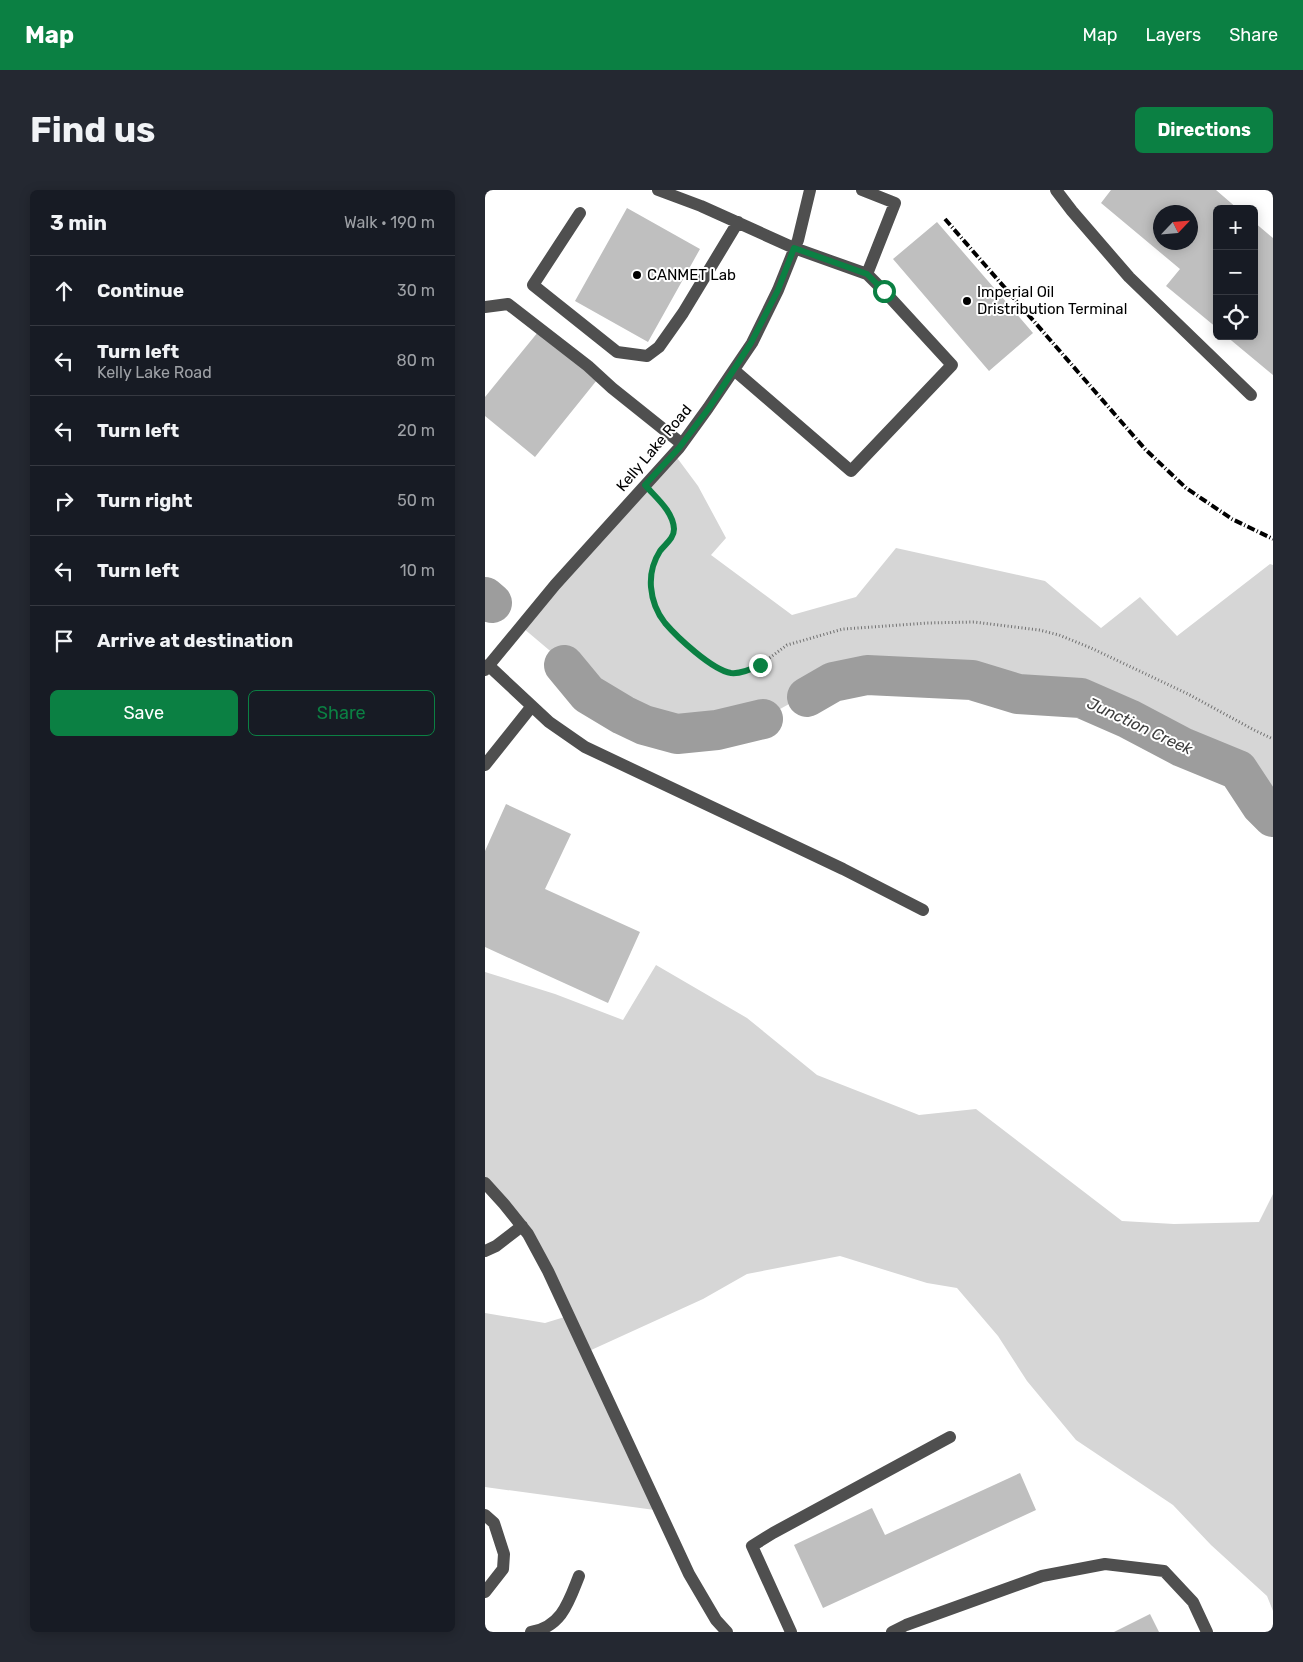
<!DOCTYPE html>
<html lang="en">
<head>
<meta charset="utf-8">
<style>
  :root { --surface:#171b24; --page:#242831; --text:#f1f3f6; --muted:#9ea1a6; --line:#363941; --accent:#0b8043 }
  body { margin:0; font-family:Rubik,sans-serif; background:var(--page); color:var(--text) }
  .controls { position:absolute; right:15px; top:15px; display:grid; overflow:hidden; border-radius:8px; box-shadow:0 2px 12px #0003 }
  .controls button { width:45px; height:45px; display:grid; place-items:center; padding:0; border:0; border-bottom:1px solid var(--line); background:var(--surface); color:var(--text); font:25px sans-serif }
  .compass { position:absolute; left:668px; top:15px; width:45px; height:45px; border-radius:50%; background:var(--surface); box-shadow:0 2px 12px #0003; rotate:64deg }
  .stop { position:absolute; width:15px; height:15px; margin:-11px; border:4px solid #0b8043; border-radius:50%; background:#fff }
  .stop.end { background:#0b8043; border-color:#fff; box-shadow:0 1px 5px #0008 }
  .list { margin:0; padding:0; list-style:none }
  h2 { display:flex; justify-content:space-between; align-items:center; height:65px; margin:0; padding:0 20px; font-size:21px }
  h2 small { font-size:16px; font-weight:400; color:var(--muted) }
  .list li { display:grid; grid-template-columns:32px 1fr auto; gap:15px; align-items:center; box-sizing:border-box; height:70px; padding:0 20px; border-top:1px solid var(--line) }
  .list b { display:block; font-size:19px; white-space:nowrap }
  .list p { margin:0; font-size:16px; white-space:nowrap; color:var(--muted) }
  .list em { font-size:16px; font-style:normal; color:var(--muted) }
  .actions { display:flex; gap:10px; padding:15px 20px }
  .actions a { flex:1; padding:11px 0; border:1px solid var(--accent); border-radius:8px; text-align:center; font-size:18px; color:var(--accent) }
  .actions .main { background:var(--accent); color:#fff }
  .icon { flex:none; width:28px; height:28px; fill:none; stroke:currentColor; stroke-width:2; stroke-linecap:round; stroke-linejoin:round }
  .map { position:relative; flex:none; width:788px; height:1442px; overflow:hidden; border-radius:8px }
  header { display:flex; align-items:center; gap:30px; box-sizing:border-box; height:70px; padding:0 25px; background:var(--accent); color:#fff }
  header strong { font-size:24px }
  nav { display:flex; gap:28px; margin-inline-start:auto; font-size:18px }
  .intro { display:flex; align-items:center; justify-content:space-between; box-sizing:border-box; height:120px; padding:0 30px }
  h1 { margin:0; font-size:35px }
  .button { padding:12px 22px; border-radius:8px; background:var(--accent); color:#fff; font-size:18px; font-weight:700 }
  main { display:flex; gap:30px; padding:0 30px }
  aside { flex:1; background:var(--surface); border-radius:8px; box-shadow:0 2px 12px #0003 }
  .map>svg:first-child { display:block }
  .green { fill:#d6d6d6 }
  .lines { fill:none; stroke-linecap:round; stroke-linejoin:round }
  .river { stroke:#9d9d9d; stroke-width:40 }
  .building { fill:#bfbfbf; fill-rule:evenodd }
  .path { stroke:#717171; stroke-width:3; stroke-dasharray:1 2.5; stroke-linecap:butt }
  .minor { stroke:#4f4f4f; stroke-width:12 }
  .rail { stroke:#000; stroke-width:4; stroke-dasharray:8 2.5 1 2.5; stroke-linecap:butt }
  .route { stroke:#0b8043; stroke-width:6 }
  .poi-dot { fill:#000; stroke:#fff; stroke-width:2 }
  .labels { text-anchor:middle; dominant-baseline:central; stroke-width:4; stroke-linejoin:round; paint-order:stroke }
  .poi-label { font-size:15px; fill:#000; stroke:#fff; text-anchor:start }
  .street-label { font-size:15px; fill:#000; stroke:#fff }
  .water-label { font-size:16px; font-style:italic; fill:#3e3e3e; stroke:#fff }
</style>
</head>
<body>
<header>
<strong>Map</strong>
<nav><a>Map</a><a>Layers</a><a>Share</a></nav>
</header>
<div class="intro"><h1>Find us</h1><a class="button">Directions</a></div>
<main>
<aside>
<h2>3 min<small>Walk · 190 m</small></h2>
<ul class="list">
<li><svg class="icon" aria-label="ahead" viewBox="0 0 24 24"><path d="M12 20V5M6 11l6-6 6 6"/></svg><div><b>Continue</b></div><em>30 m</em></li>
<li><svg class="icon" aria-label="left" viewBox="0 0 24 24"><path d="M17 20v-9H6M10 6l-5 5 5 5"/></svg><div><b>Turn left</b><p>Kelly Lake Road</p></div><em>80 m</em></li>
<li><svg class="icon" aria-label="left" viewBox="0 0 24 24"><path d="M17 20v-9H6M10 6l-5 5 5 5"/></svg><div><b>Turn left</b></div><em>20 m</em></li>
<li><svg class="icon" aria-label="right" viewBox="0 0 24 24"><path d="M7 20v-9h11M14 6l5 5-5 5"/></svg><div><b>Turn right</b></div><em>50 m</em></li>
<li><svg class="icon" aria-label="left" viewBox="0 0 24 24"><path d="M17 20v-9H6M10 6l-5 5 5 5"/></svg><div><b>Turn left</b></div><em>10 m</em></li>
<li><svg class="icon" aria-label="arrive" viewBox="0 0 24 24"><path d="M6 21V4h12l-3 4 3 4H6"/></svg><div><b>Arrive at destination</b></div></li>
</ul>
<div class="actions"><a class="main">Save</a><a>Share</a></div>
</aside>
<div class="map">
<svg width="788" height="1442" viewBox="0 0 788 1442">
  <rect width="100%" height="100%" fill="#fff"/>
  <path class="green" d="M190 265 213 296 241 348 226 365 307 425 371 407 411 358 560 391 616 438 655 407 692 446 785 374 788 375V625L777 614 754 578 698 556 645 527 596 506 533 502 488 488 382 483 347 490 279 528 232 538 193 542 161 534 138 524 105 503 83 476 38 438Z
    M171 775 262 828 332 885 434 925 491 919 637 1031 689 1034 774 1032 788 1004V1421L782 1406 726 1355 688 1315 591 1250 542 1191 513 1146 472 1098 442 1093 355 1066 262 1084 218 1109 104 1161 177 1321 0 1297V1123L60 1133 86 1125 65 1080 0 990V782L70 804 138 830Z"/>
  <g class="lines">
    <path class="river" d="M0 407 7 413
      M79 475 103 504 138 525 159 535 192 544 232 540 278 529
      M322 507 348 492 382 485 487 490 533 504 596 508 644 529 697 557 753 580 776 615 788 627"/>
  </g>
  <path class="building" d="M626 0H731L753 19H732V138L681 96 695 79 616 13ZM676 22H706V52H676Z
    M142 18 215 59 163 152 90 111Z
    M452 32 548 143 504 181 408 69Z
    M769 32 788 48V185L741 146H769Z
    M53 142 112 190 50 267 0 226V207Z
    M21 614 86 644 60 699 155 742 123 813 0 757V661Z
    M535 1283 551 1320 338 1418 309 1355 387 1318 400 1345Z
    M665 1424 674 1442H629Z"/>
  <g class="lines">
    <path class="path" d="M172 308 184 322 189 339 186 348 176 359 167 376 166 398 169 413 179 432 218 469 238 481 248 483 266 479 275 475 302 455 358 439 442 433 489 432 554 440 574 445 606 458 703 504 769 540 788 549"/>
    <path class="minor" d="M173 0 216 16 309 58 382 84 410 13 377 0
      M571 0 587 21 644 87 766 205
      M95 23 48 95 132 162 162 166 174 157 198 123 253 32
      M0 117 23 114 103 176 127 198 197 254
      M249 180 366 281 467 175 399 101 382 84
      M3 475 64 532 100 557 358 679 438 720
      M0 480 70 395 194 258 223 218 267 153 293 100 313 50 325 0
      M0 575 47 516
      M0 993 19 1014 43 1044 63 1081 204 1384 231 1430 242 1442
      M0 1061 11 1056 37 1036
      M0 1325 9 1333 19 1364 18 1379 0 1402
      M46 1442C77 1437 84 1411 94 1386
      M306 1442 267 1356 288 1343 465 1247
      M407 1442 421 1435 557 1386 620 1374 679 1381 708 1412 722 1442"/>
    <path class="rail" d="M460 29 660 259 701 298 747 329 788 349"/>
  </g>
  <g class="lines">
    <path class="route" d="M275 475C267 479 255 484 246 483 227 480 192 447 180 433 172 423 167 409 166 397 165 384 168 372 175 361 180 354 189 349 189 339 188 321 171 308 160 295L194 258 224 218 266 153 293 100 309 58 382 84 399 101"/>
  </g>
  <g class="poi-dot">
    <circle cx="152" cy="85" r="5"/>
    <circle cx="482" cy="111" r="5"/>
  </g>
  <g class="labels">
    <g class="poi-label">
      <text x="162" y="85">CANMET Lab</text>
      <text x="492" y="102">Imperial Oil<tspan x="492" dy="17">Dristribution Terminal</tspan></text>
    </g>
    <g class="street-label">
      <text transform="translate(169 258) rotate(-50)">Kelly Lake Road</text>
    </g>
    <g class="water-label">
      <text transform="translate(655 536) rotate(25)">Junction Creek</text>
    </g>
  </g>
</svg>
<div class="controls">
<button>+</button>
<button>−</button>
<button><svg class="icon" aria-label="locate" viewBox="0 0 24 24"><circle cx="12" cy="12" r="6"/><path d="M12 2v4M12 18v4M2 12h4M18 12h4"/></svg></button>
</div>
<svg class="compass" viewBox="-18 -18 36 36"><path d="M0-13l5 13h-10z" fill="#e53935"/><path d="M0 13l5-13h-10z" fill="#9ea1a6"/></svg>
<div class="stop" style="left:399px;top:101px"></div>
<div class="stop end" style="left:275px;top:475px"></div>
</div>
</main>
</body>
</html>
